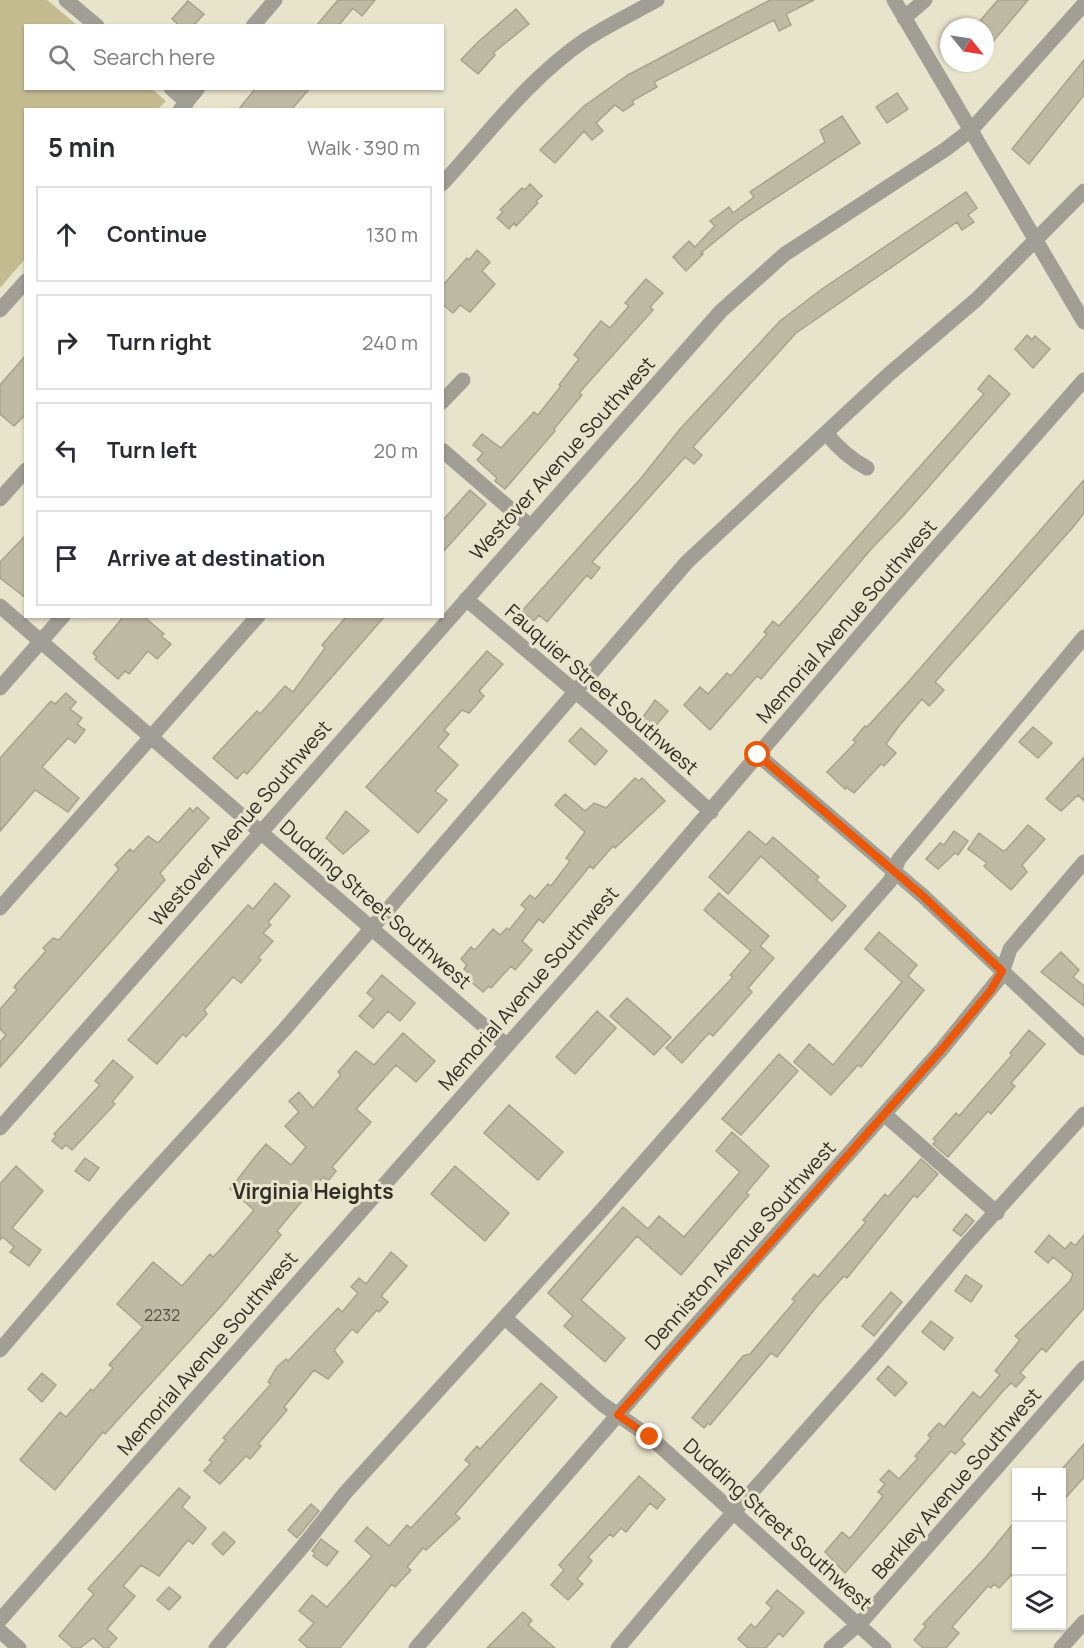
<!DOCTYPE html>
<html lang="en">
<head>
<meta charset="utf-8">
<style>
  :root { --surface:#fff; --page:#f2f2f3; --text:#2b2b33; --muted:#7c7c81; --line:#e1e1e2 }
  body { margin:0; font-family:Manrope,sans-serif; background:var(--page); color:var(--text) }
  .controls { position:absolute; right:18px; bottom:18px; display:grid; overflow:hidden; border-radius:0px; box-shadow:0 2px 4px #0004 }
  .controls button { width:54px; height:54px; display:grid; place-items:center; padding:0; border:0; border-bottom:2px solid var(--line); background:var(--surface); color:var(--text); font:30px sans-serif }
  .compass { position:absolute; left:940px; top:18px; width:54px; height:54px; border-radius:50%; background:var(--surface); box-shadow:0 2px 4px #0004; rotate:120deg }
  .stop { position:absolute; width:18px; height:18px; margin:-14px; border:4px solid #ea580c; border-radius:50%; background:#fff }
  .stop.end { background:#ea580c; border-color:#fff; box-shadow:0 2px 6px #0008 }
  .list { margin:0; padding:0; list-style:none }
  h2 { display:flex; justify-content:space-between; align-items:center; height:78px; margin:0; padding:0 24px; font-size:26px }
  h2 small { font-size:20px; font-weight:400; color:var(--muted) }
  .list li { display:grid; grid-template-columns:39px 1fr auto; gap:18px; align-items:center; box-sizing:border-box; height:96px; margin:0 12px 12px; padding:0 12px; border:2px solid var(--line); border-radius:0px }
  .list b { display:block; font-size:22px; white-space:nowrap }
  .list em { font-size:20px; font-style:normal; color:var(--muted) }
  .icon { flex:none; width:33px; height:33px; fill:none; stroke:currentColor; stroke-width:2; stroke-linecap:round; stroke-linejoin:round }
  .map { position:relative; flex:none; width:1084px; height:1648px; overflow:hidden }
  .search { position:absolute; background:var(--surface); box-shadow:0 2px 4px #0004; left:24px; top:24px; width:420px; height:66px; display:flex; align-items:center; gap:15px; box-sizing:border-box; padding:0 21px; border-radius:0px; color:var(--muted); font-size:22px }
  .panel { position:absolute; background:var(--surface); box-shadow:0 2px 4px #0004; left:24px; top:108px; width:420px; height:510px; border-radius:0px }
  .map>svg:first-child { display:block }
  .green { fill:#c4bb91 }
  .building { fill:#bfbaa4; stroke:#a7a28c; stroke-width:1.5 }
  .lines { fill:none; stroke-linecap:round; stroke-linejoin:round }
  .minor { stroke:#a19f95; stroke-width:15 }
  .route { stroke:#ea580c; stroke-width:8 }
  .labels { text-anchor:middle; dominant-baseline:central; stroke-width:6; stroke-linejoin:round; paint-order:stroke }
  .number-label { font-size:16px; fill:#545145 }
  .street-label { font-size:20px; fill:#302e25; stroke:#e8e3cb }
  .neighbourhood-label { font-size:21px; font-weight:bold; fill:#302e25; stroke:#e8e3cb }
</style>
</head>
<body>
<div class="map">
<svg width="1084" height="1648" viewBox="0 0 1084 1648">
  <rect width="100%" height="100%" fill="#e8e3cb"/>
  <path class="green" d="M0 0H47L77 25 26 26V88L152 89 166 101 158 109 26 110 25 259 0 288Z"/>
  <path class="building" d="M338 0H375L362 16 353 8 338 26H316Z
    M770 0H814L786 14 791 25 779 31 774 20 654 82 657 87 632 101 634 104 623 111 615 105 596 123 603 131 592 140 584 131 555 163 540 150 584 106 628 75Z
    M998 0H1028L985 51V27L979 22Z
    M188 1 204 14 193 26H180L172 19Z
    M516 9 529 24 493 53 495 55 478 74 461 60 478 42Z
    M1084 60V95L1029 164 1012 149Z
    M256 88H310L291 110H238Z
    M897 93 908 109 887 123 876 107Z
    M842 116 860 143 740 221 701 253 703 254 686 271 673 257 689 241 695 247 715 226 710 221 729 207 733 213 754 197 750 192 825 142 820 130Z
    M530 184 542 196 536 201 538 203 516 226 514 223 509 229 497 218 503 212 500 210 522 188 525 190Z
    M966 192 977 208 968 215 974 222 962 230 957 222 796 333 693 447 702 455 694 464 685 457 592 562 600 568 591 579 587 575 547 622 539 615 534 621 522 611 642 477 680 429 780 321 822 289Z
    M477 250 490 262 482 271 495 284 470 312 460 305 453 313 442 304V286L467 258 469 260Z
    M646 279 663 293 650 307 653 310 579 393 582 395 554 429 555 431 505 489 495 481 497 478 477 460 483 453 473 445 482 434 501 448 534 412 538 415 561 386 559 385 579 359 574 355 591 333 601 321 610 328 629 306 625 303Z
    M1027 335 1032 340 1035 336 1050 349 1033 368 1015 349Z
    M26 355V414L14 426 0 414V385Z
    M989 375 1010 394 904 515 872 548 761 679 757 676 710 730 684 705 700 687 708 694 727 673 731 676 767 634 764 632 773 621 779 626 984 394 978 389Z
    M1084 480V513L1074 526 935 682 944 690 934 701 929 706 922 699 899 726 886 744 896 753 884 766 881 764 854 793 846 787 845 789 827 772 856 742 853 740 865 726 867 727 910 680Z
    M470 490 486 504 442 553V521Z
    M26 535V598L0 578V562Z
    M124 616H143L164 634 161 636 171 644 157 659 148 651 129 674 125 671 118 679 95 659 97 657 93 653Z
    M347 616H385L247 774 244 771 237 779 213 758 257 711 260 714 285 686 293 692 325 648 322 645Z
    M487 651 503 664 479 691 484 696 469 713 462 710 444 730 449 734 438 747 458 765 435 791 447 800 418 833 366 787Z
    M66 693 76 702 70 709 82 718 77 724 85 730 75 743 68 738 42 767 79 798 68 812 35 790 0 831V758L51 701 55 704Z
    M655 700 668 711 652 730 641 720Z
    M1033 727 1052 743 1038 758 1019 742Z
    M581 728 607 751 595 765 569 741Z
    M1084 757V801L1078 795 1061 811 1046 799Z
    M635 778 639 781 642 778 665 801 615 848 613 846 593 869 590 866 543 923 539 919 522 941 532 950 515 970 511 966 491 988 489 986 483 992 468 979 471 975 464 969 467 965 461 959 471 947 475 950 493 929 500 935 507 928 509 930 526 909 521 905 530 895 535 899 548 884 551 886 570 861 566 858 585 832 555 805 565 794 585 811 594 803 606 808Z
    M197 807 209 818 160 873 165 880 0 1067V1042L6 1035 0 1029V1009L17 990 14 987 46 951 43 948 53 938 59 940 119 869 115 865 130 849 133 852 148 836 158 843 190 808 193 812Z
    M346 811 369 831 343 854 326 838Z
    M1028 825 1045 839 1022 865 1027 872 1011 890 987 869 984 866 987 863 968 849 979 833 1003 851 1006 850Z
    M749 831 766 845 773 837 819 877 816 880 846 906 832 921 761 856 728 894 709 877Z
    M954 831 968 841 958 855 955 853 938 869 926 859 940 843 944 845Z
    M275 883 290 896 268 922 271 925 263 933 273 941 258 958 261 960 241 983 233 977 204 1010 207 1014 186 1037 183 1034 157 1064 128 1040 248 905 253 909Z
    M719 893 769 936 760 946 774 958 748 988 752 992 713 1036 709 1033 682 1063 666 1048 733 977 730 975 751 951 704 910Z
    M879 932 917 965 908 976 924 990 861 1067 858 1065 831 1095 794 1062 809 1044 833 1065 902 982 865 949Z
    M1061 952 1079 970 1073 977 1084 986V1006L1041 972Z
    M382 975 415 1003 400 1021 388 1011 373 1028 359 1016 374 999 367 993Z
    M627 998 671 1037 654 1055 610 1016Z
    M597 1011 616 1028 575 1074 556 1057Z
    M1029 1030 1045 1044 1011 1083 1015 1086 991 1114 988 1111 948 1157 933 1144 936 1141 933 1139 956 1113 959 1116 1012 1055 1010 1053Z
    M403 1033 435 1061 416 1082 396 1065 356 1109 371 1122 332 1167 336 1171 328 1181 323 1177 297 1207 277 1231 281 1235 223 1304 105 1434 103 1432 55 1490 20 1460 60 1412 66 1417 91 1389 93 1391 113 1368 109 1365 143 1327 117 1304 153 1262 182 1286 210 1254 213 1257 220 1250 254 1210 230 1189 255 1157 266 1144 291 1165 306 1147 285 1126 299 1112 289 1101 299 1092 313 1108 341 1075 338 1072 356 1051 374 1065Z
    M779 1054 798 1071 741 1135 722 1119Z
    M113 1060 133 1077 112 1102 115 1104 72 1150 66 1145 62 1149 52 1141 56 1136 54 1134 100 1085 95 1081Z
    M509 1105 563 1152 538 1180 484 1133Z
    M732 1132 769 1166 746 1193 749 1195 681 1275 637 1236 581 1300 625 1338 605 1362 564 1326 573 1316 548 1293 623 1207 648 1229 659 1216 684 1237 740 1172 716 1151Z
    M85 1158 99 1168 89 1181 75 1171Z
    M921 1159 938 1174 917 1198 914 1195 847 1278 844 1276 818 1305 777 1357 771 1353 710 1425 708 1423 704 1428 692 1418 743 1356 750 1354 795 1301 792 1299 814 1274 818 1277 866 1222 863 1220 885 1194 888 1197Z
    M16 1166 43 1191 12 1228 41 1250 29 1266 10 1252 14 1247 3 1237 0 1240V1184Z
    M455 1166 509 1213 485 1241 431 1194Z
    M966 1214 974 1221 961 1236 953 1230Z
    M1049 1235 1065 1249 1071 1242 1075 1246 1084 1235V1308L1046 1352 1042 1348 1020 1373 1025 1377 1016 1387 1011 1383 1003 1391 961 1440 965 1444 955 1454 951 1451 845 1573 825 1552 842 1532 849 1538 852 1536 883 1496 878 1492 885 1484 880 1480 889 1470 899 1479 918 1458 915 1456 931 1438 928 1435 939 1423 944 1427 973 1392 980 1398 1000 1375 995 1371 1020 1340 1015 1336 1070 1281 1073 1274 1053 1257 1048 1263 1035 1252Z
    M391 1252 407 1266 381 1296 388 1302 379 1312 377 1310 357 1333 352 1329 334 1350 343 1362 328 1379 314 1370 284 1407 287 1410 258 1444 261 1446 250 1459 246 1456 220 1484 204 1471 212 1462 209 1460 226 1440 223 1438 271 1384 268 1382 277 1367 286 1359 288 1361 338 1308 342 1312 358 1293 351 1287 359 1278 366 1284Z
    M966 1275 982 1286 971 1302 955 1291Z
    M891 1292 902 1302 874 1336 862 1326Z
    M931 1321 953 1338 944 1350 922 1332Z
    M888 1366 907 1383 895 1396 877 1379Z
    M42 1373 56 1385 42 1402 28 1389Z
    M541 1383 557 1397 455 1514 460 1518 426 1550 423 1548 407 1567 411 1570 395 1587 392 1584 340 1648H308L299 1640 314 1623 299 1611 312 1595 327 1607 372 1556 355 1541 367 1527 389 1546 407 1525 411 1528 438 1499 470 1464 465 1460 477 1446 480 1449Z
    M1084 1444V1477L1062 1502V1469Z
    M639 1476 665 1499 657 1509 650 1503 626 1532 621 1528 613 1537 610 1534 588 1557 592 1561 577 1579 583 1584 568 1600 551 1585 564 1570 559 1565Z
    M179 1488 190 1497 182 1507 206 1528 193 1544 188 1540 159 1576 141 1565 123 1586 135 1596 107 1629 117 1638 108 1648H104L93 1638 80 1648H73L59 1636 94 1594 88 1589Z
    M311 1504 319 1511 297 1538 288 1530Z
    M1017 1519V1569L999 1588 994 1584 991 1588 988 1586 952 1627 959 1633 946 1648H923L914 1640 926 1626 923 1624 985 1558Z
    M224 1532 235 1542 223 1555 212 1544Z
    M321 1539 338 1552 327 1566 313 1556 315 1553 312 1551Z
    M169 1587 181 1597 169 1610 157 1600Z
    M777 1590 804 1612 783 1637 779 1633 766 1648H748L738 1639 751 1624 755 1628 772 1608 766 1603Z
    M523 1612 532 1620 528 1625 555 1648H487Z"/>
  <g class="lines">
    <path class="minor" d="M66 0 97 26
      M894 0 1084 322
      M904 18 925 0
      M253 26 275 0
      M171 88 187 102
      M180 110 198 88
      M442 184C487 135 529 78 585 40 608 25 633 13 657 0
      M0 310 26 281
      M442 402 463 380
      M826 433C838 448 850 459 867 468
      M442 450 530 526
      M0 499 26 470
      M466 599 609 720 711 812
      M0 606 506 1045
      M0 688 63 616
      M758 755 923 896 1084 1048
      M0 908 258 616
      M884 1114 997 1213
      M0 1128 721 311 785 254 946 149 972 129 1084 4
      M505 1318 602 1404 650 1437 884 1648
      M0 1350 122 1207 284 1030 687 562 888 375 977 299 1084 191
      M0 1620 581 962 896 593 1084 380
      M0 1631 19 1648
      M216 1648 304 1545 346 1492 601 1211 890 881 899 859 1084 637
      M416 1648 680 1343 942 1049 1001 976 1010 949 1084 862
      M618 1648 702 1548 877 1351 964 1247 1084 1114
      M831 1648 863 1620 1084 1368
      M1061 1648 1084 1622"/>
  </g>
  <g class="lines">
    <path class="route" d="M650 1437 618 1415 942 1049 991 990 1002 971 923 896 758 755"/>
  </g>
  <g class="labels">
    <g class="number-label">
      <text x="162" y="1315">2232</text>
    </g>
    <g class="street-label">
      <text transform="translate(562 458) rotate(-48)">Westover Avenue Southwest</text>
      <text transform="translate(846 621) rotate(-49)">Memorial Avenue Southwest</text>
      <text transform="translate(602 689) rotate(41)">Fauquier Street Southwest</text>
      <text transform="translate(240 823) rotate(-49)">Westover Avenue Southwest</text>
      <text transform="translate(376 904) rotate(41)">Dudding Street Southwest</text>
      <text transform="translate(528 988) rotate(-49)">Memorial Avenue Southwest</text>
      <text transform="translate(740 1245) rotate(-48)">Denniston Avenue Southwest</text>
      <text transform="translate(207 1353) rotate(-49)">Memorial Avenue Southwest</text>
      <text transform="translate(956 1483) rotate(-49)">Berkley Avenue Southwest</text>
      <text transform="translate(778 1524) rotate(42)">Dudding Street Southwest</text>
    </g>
    <g class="neighbourhood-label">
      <text x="313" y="1191">Virginia Heights</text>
    </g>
  </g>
</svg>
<div class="controls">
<button>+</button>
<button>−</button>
<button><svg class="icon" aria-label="layers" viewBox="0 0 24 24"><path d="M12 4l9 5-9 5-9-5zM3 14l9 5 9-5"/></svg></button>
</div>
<svg class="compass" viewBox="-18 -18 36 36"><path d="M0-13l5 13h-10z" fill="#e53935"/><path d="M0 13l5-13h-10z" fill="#7c7c81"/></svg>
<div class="stop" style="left:758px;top:755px"></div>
<div class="stop end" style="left:650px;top:1437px"></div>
<div class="search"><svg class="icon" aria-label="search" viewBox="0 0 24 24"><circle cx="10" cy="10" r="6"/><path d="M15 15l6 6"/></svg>Search here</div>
<section class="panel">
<h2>5 min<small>Walk · 390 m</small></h2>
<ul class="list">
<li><svg class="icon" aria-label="ahead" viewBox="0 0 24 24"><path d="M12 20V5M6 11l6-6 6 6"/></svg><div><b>Continue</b></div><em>130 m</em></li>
<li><svg class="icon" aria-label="right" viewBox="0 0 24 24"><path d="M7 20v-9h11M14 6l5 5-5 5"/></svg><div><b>Turn right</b></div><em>240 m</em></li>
<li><svg class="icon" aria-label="left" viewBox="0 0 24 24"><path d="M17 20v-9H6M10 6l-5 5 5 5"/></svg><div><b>Turn left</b></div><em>20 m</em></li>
<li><svg class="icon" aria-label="arrive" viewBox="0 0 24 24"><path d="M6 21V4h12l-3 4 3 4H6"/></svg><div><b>Arrive at destination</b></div></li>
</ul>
</section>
</div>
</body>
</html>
